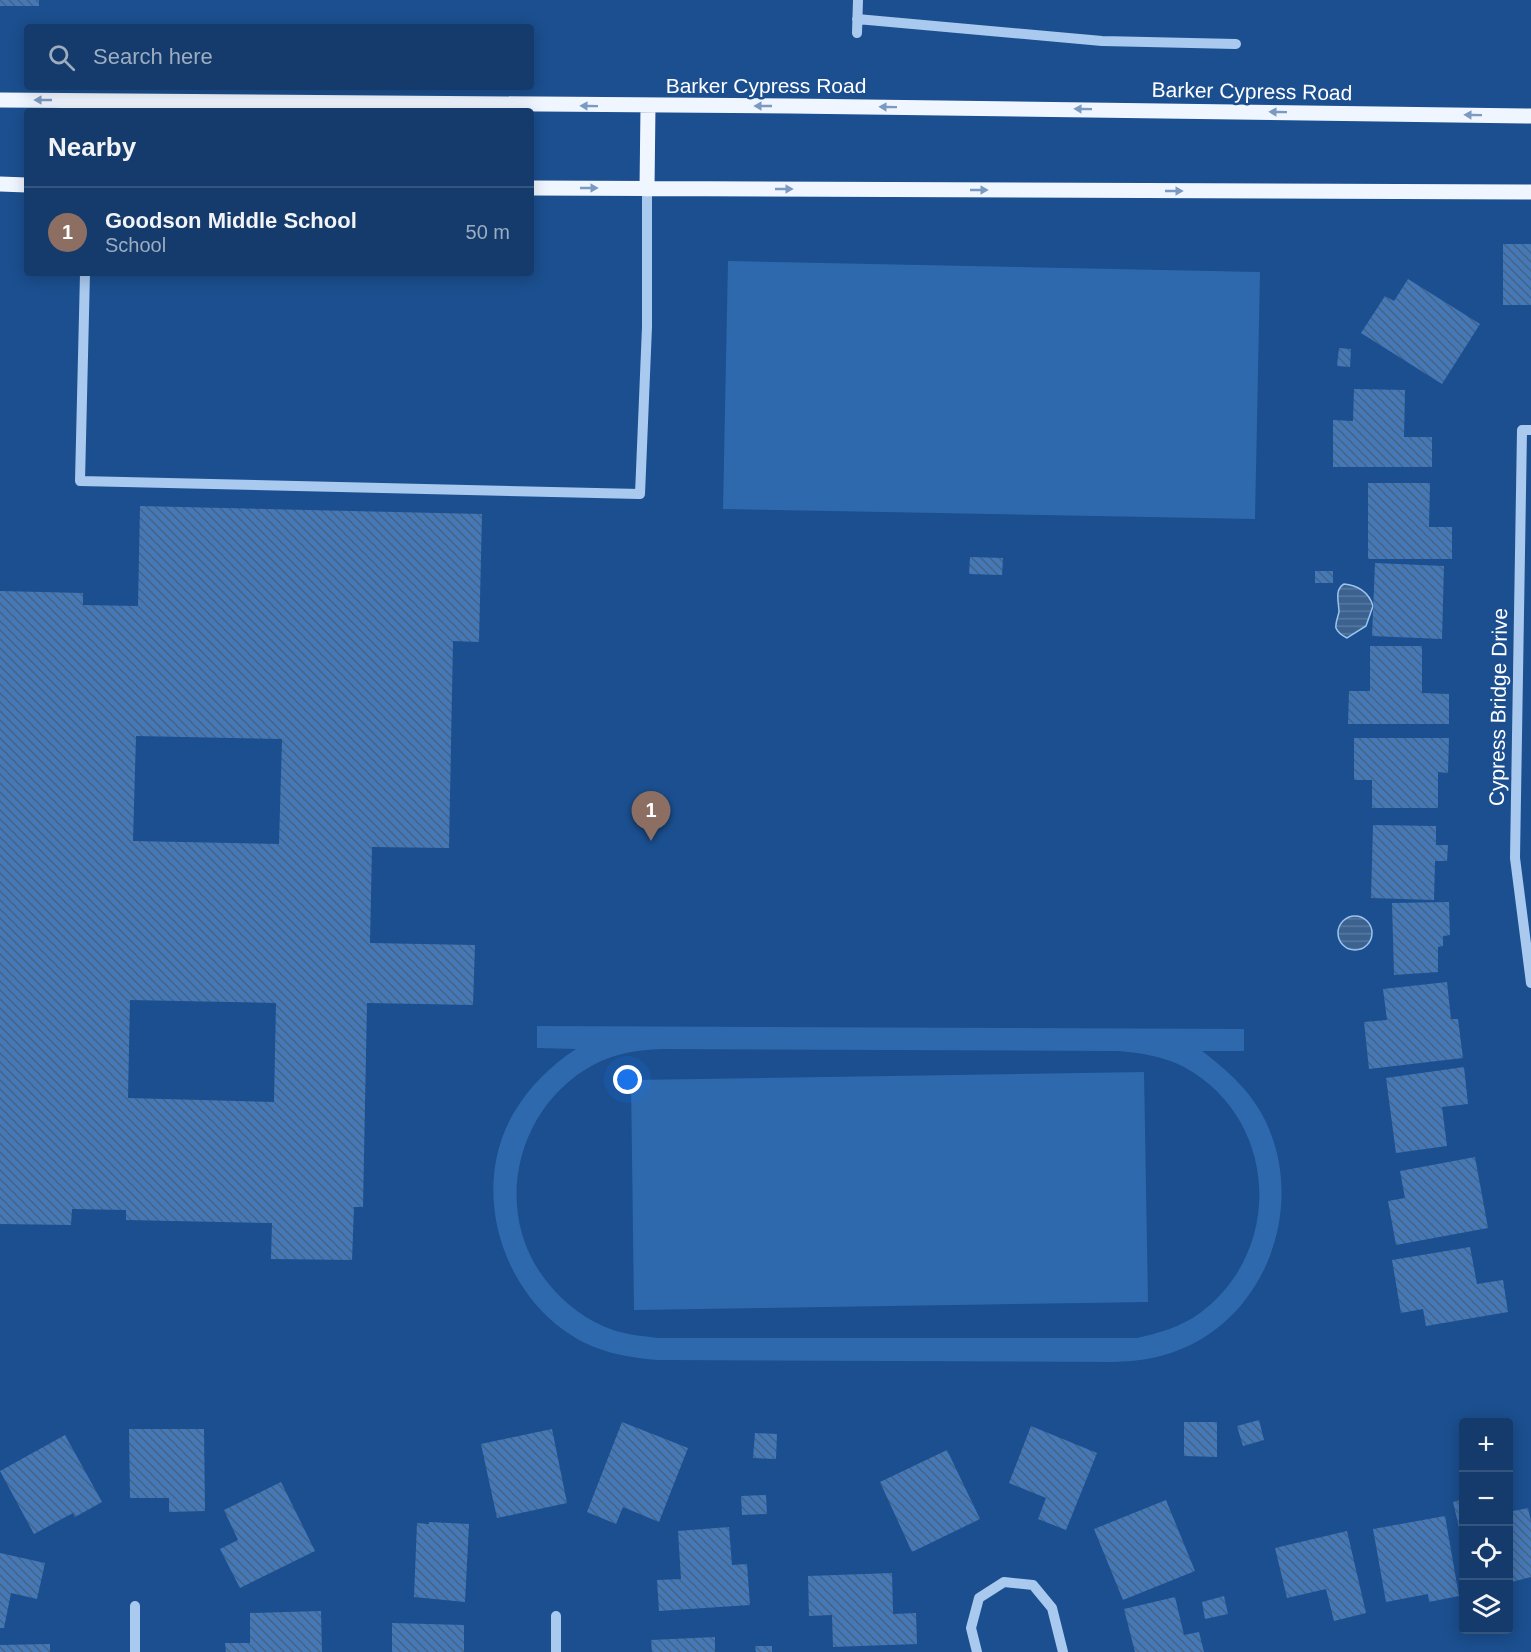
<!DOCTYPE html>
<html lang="en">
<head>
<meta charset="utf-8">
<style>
  :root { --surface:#143b6b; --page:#1d4271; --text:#f1f3f6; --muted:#9dadc1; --line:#33557e; --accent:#ffd166 }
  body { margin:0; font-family:Helvetica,sans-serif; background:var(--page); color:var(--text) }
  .controls { position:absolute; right:18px; bottom:18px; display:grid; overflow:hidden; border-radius:6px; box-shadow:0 3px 15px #0003 }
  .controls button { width:54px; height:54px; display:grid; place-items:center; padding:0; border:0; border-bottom:2px solid var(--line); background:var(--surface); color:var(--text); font:30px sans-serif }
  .you { position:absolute; left:628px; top:1080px; width:21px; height:21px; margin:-15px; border:4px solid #fff; border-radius:50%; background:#1a73e8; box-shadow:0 0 0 9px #1a73e833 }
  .badge { display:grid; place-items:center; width:39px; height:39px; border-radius:50%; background:var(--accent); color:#fff; font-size:20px; font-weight:700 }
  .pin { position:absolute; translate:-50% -50px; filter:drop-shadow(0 2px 3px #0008) }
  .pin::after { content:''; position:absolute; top:32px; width:21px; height:18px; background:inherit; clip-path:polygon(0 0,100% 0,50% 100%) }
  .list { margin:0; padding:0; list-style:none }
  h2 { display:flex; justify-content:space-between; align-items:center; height:78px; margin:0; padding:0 24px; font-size:26px }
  h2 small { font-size:20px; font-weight:400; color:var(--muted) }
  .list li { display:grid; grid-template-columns:39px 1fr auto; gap:18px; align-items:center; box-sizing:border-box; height:90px; padding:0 24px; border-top:2px solid var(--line) }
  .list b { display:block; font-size:22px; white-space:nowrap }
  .list p { margin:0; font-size:20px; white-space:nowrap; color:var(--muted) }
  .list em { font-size:20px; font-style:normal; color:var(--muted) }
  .icon { flex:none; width:33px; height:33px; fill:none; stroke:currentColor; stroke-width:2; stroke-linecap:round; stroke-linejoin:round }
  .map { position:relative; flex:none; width:1531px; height:1652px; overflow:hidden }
  .search { position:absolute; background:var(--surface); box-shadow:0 3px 15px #0003; left:24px; top:24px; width:510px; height:66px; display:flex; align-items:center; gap:15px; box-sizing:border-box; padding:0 21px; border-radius:6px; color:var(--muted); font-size:22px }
  .panel { position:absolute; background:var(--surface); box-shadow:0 3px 15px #0003; left:24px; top:108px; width:510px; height:168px; border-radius:6px }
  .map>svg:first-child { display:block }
  .pitch { fill:#2e69ad; fill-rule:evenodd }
  .water { fill:url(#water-rules); stroke:#9cc4f0; stroke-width:1.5 }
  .building { fill:url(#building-back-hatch); fill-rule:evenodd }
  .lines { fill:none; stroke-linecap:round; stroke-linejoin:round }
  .minor { stroke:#a9c9ee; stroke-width:10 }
  .major { stroke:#f0f6ff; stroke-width:15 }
  .oneway { fill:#7b9ac1 }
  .labels { text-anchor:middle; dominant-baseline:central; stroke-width:5; stroke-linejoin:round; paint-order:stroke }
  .street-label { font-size:21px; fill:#fff; stroke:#1b4f8f }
</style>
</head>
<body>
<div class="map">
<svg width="1531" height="1652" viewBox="0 0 1531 1652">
  <defs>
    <pattern id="water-rules" width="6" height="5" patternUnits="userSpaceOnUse" patternTransform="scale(1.5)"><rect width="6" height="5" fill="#3c6290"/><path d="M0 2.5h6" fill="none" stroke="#597aa1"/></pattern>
    <pattern id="building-back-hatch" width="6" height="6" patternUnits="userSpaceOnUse" patternTransform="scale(1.5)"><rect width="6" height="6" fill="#4478b7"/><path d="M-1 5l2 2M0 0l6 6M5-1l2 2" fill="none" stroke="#486282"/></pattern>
  </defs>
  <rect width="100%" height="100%" fill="#1b4f8f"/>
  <path class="pitch" d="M728 261 1260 272 1255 519 723 509Z
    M537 1026 1244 1029V1051H1202C1227 1070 1252 1092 1266 1122 1308 1211 1262 1328 1164 1355 1148 1360 1132 1361 1115 1362L658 1360C632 1358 607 1354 583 1342 504 1301 468 1193 513 1114 529 1087 550 1066 576 1049L537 1048ZM661 1049 1118 1051C1141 1053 1163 1056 1184 1067 1278 1118 1285 1250 1200 1313 1181 1327 1159 1333 1137 1338H658C643 1336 628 1335 613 1330 587 1321 565 1304 548 1283 490 1213 516 1105 595 1064 616 1053 638 1050 661 1049Z
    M1144 1072 1148 1302 634 1310 631 1080Z"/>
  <path class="water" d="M1344 584C1357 585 1369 592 1373 606L1366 626 1347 638C1343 636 1338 633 1336 628 1335 623 1338 617 1339 612 1339 602 1334 590 1344 584Z
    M1338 933a17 17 0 1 1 34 0a17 17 0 1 1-34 0Z"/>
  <path class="building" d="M0 0H39V6H0Z
    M1503 244H1531V305H1503Z
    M1408 279 1480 324 1442 384 1361 333 1385 296 1394 301Z
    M1339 348 1351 349 1350 367 1337 366Z
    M1354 389 1405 390 1404 437H1432V467H1333V420L1353 421Z
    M1368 483H1430L1429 527H1452V559H1368Z
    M140 506 482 514 479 642 453 641 449 848 372 847 370 943 475 945 473 1005 367 1003 363 1207H354L352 1260 271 1259 272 1223 126 1220V1210L72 1209 71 1225 0 1224V591L83 593V605L138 606ZM136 736 282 739 279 844 133 841ZM130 1000 276 1003 274 1102 128 1098Z
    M970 557 1003 558 1002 575 969 574Z
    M1375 563 1444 566 1442 639 1372 636Z
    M1315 571H1333V583H1315Z
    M1370 646H1422V693L1449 694V724H1348L1349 691H1370Z
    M1354 738H1449L1448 773 1438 772V808H1372V780H1354Z
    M1373 825 1436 826V845H1448L1447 861H1435L1434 900 1371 898Z
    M1449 902 1450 935 1443 936V946L1438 947V972L1394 975 1392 903Z
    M1447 982 1451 1019H1458L1463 1058 1369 1069 1364 1022 1387 1020 1383 989Z
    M1464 1067 1468 1104 1442 1107 1447 1146 1396 1153 1386 1078Z
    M1475 1157 1488 1228 1396 1245 1388 1201 1405 1198 1400 1171Z
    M1470 1247 1477 1284 1503 1280 1508 1312 1426 1326 1423 1309 1401 1313 1392 1260Z
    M1259 1420 1264 1440 1243 1446 1237 1426Z
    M622 1422 688 1448 659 1522 623 1507 616 1524 587 1512Z
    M1184 1422H1217V1457L1184 1456Z
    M1031 1426 1097 1453 1066 1530 1038 1519 1046 1498 1009 1483Z
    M129 1429H204L205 1511 169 1512V1498H130Z
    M552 1429 567 1503 497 1518 481 1444Z
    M755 1433 777 1434 776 1459 753 1458Z
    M65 1435 102 1502 75 1517 73 1513 34 1534 0 1471Z
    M947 1450 980 1519 912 1552 880 1482Z
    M281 1482 315 1551 240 1588 220 1549 238 1540 224 1510Z
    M766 1495 767 1514 742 1515 741 1496Z
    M1464 1499V1544H1463L1453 1502Z
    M1166 1500 1195 1571 1123 1600 1094 1529Z
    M1528 1508 1531 1521V1577L1508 1583V1512Z
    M1445 1516 1459 1596 1429 1602 1428 1594 1386 1602 1373 1529Z
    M429 1522 469 1524 465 1602 414 1597 417 1523 429 1524Z
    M729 1527 732 1565 747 1564 750 1605 659 1611 657 1580 681 1579 678 1531Z
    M1347 1531 1366 1613 1334 1621 1326 1589 1287 1598 1275 1548Z
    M0 1553 45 1563 37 1599 11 1593 4 1628H0Z
    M892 1573 893 1614 916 1613 917 1644 833 1647 832 1615 809 1616 808 1576Z
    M1224 1596 1228 1614 1205 1619 1202 1602Z
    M1175 1597 1184 1635 1199 1632 1204 1652H1135L1124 1609Z
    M321 1611 322 1652H226L225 1643H250V1613Z
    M392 1623 464 1625V1652H392Z
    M715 1637V1652H652L651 1640Z
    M50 1644V1652H0V1645Z
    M755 1646H772V1652H756Z"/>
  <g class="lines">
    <path class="minor" d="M857 19 1102 41 1236 44
      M857 33 858 0
      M85 273 80 481 640 494 647 327V189
      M1531 430H1522L1515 858 1531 983
      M135 1606V1652
      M556 1652V1616
      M977 1652 971 1628 979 1598 1004 1582 1033 1585 1052 1608 1063 1652"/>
    <path class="major" d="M0 100C510 102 1021 108 1531 116
      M0 184 27 185
      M531 188 1531 192
      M647 189 648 106"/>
  </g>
  <defs><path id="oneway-solid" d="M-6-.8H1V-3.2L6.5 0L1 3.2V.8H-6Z" transform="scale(1.5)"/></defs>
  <g class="oneway">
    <use href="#oneway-solid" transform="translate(43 100) rotate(-180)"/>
    <use href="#oneway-solid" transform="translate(589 106) rotate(-179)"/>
    <use href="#oneway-solid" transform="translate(763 106) rotate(180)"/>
    <use href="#oneway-solid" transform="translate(888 107) rotate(-179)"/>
    <use href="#oneway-solid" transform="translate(1083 109) rotate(-179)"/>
    <use href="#oneway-solid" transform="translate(1278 112) rotate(-179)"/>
    <use href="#oneway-solid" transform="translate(1473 115) rotate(-179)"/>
    <use href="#oneway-solid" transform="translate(589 188)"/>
    <use href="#oneway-solid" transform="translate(784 189)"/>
    <use href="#oneway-solid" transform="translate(979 190)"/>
    <use href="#oneway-solid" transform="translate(1174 191)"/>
  </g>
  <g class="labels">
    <g class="street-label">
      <text x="766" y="85">Barker Cypress Road</text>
      <text transform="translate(1252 91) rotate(1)">Barker Cypress Road</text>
      <text transform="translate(1498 707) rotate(-89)">Cypress Bridge Drive</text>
    </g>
  </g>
</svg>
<div class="controls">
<button>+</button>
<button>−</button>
<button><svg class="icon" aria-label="locate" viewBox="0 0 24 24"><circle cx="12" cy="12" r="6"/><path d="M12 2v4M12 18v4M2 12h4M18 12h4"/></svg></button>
<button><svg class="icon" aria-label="layers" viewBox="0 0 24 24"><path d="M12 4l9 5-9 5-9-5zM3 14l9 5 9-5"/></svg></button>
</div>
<div class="you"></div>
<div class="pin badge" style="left:651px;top:841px;background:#8d6e63">1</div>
<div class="search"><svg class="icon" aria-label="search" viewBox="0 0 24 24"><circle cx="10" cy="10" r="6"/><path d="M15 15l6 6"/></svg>Search here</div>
<section class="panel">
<h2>Nearby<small></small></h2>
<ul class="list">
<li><span class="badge" style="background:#8d6e63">1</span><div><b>Goodson Middle School</b><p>School</p></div><em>50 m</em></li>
</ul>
</section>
</div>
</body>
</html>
